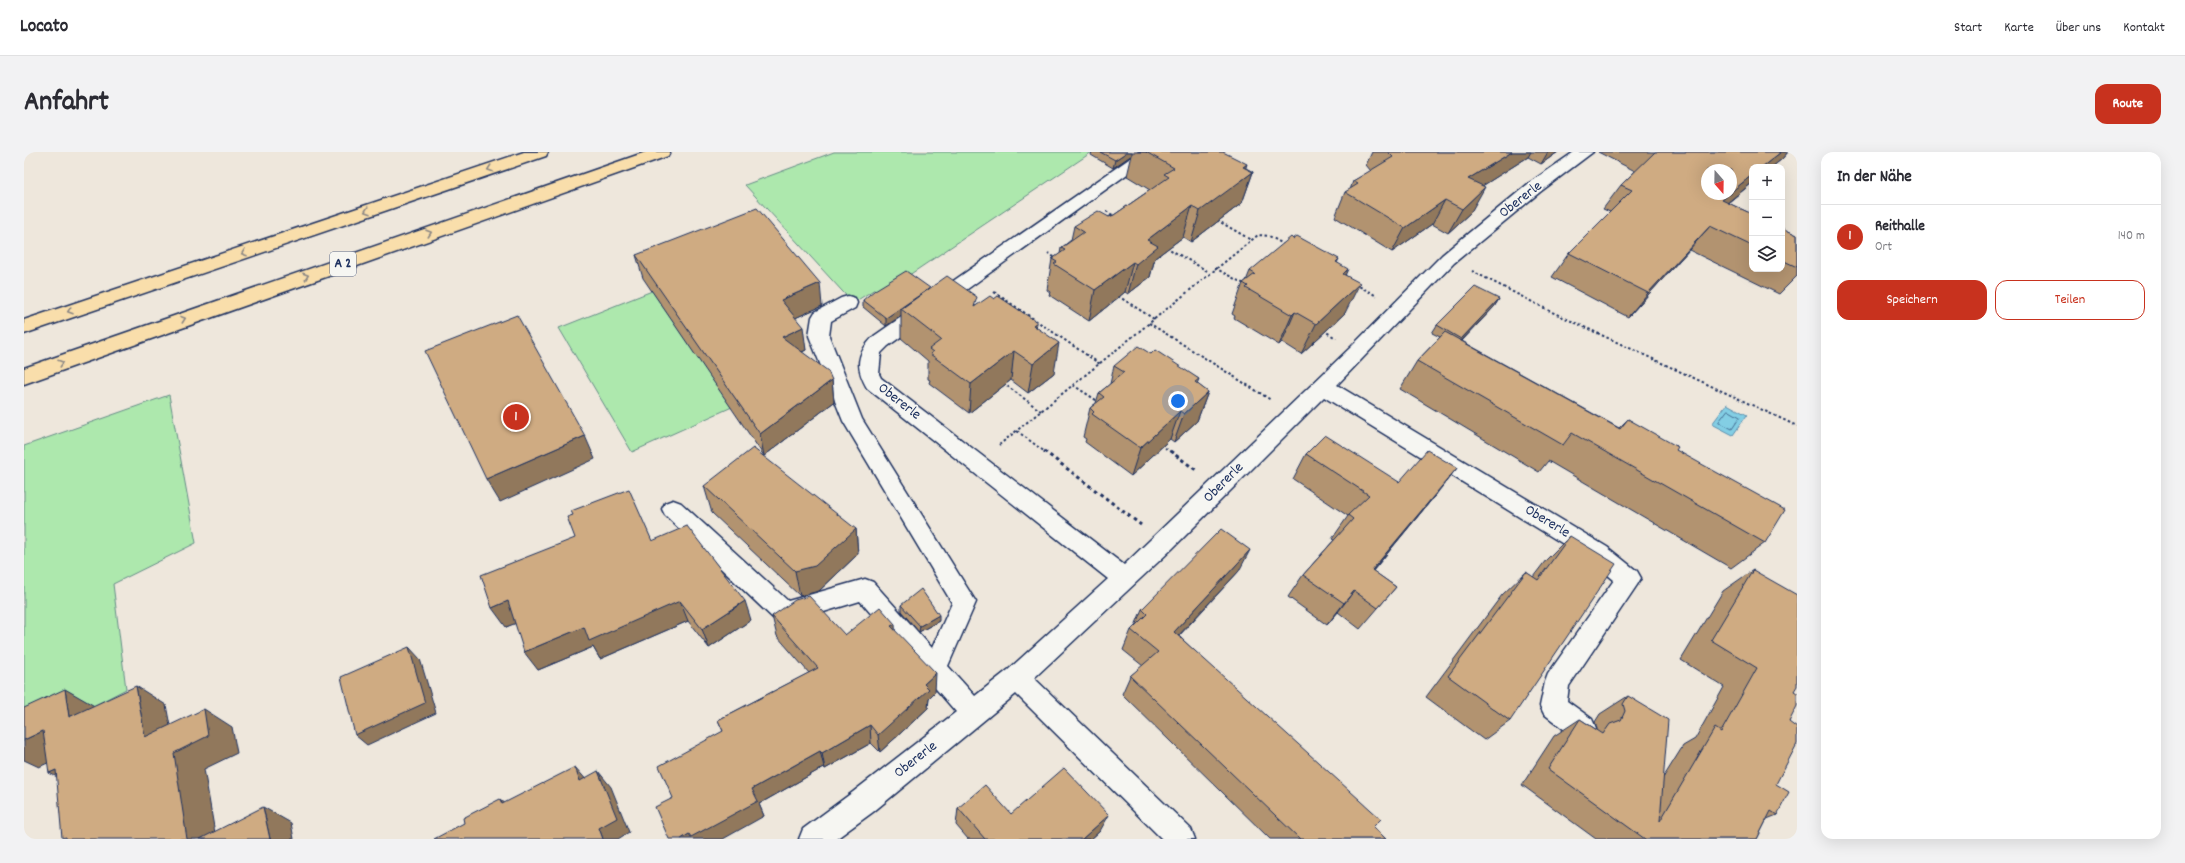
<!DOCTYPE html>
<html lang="de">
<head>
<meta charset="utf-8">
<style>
  :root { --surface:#fff; --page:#f2f2f3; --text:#2b2b33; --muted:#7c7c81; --line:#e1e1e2; --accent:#c8321e }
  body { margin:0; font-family:Dekko,sans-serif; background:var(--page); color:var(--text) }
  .controls { position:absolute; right:12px; top:12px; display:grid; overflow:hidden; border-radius:8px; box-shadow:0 4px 16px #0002 }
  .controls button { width:36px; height:36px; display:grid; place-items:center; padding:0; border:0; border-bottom:1px solid var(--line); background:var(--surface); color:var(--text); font:20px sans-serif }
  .compass { position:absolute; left:1677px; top:12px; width:36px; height:36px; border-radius:50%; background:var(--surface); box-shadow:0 4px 16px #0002; rotate:160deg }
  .you { position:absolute; left:1154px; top:249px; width:14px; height:14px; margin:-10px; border:3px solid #fff; border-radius:50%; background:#1a73e8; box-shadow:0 0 0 6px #1a73e833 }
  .badge { display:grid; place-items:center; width:26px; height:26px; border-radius:50%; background:var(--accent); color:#fff; font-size:13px; font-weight:700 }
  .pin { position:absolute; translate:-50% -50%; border:2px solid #fff; box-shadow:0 1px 4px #0006 }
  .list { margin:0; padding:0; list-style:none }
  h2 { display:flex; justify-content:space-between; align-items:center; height:52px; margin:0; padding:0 16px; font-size:17px }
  h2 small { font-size:13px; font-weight:400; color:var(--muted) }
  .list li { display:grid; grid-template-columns:26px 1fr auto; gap:12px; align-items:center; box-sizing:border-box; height:64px; padding:0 16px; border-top:1px solid var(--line) }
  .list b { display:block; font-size:15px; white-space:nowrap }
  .list p { margin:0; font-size:13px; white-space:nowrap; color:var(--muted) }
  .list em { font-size:13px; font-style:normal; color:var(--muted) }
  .actions { display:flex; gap:8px; padding:12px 16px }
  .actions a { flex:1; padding:9px 0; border:1px solid var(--accent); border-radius:12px; text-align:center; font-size:14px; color:var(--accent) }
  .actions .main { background:var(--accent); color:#fff }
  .icon { flex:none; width:22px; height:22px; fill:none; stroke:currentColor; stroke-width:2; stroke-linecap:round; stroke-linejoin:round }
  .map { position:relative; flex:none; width:1773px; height:687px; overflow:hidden; border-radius:12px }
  header { display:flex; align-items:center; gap:24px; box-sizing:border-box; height:56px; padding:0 20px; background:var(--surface); border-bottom:1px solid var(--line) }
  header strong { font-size:19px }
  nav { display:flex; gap:22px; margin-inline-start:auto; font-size:14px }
  .intro { display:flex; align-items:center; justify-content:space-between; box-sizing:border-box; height:96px; padding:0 24px }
  h1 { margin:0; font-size:28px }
  .button { padding:10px 18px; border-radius:12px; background:var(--accent); color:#fff; font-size:14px; font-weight:700 }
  main { display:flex; gap:24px; padding:0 24px }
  aside { flex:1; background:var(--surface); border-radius:12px; box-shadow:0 4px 16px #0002 }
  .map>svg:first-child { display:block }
  .green { fill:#ade8ad; stroke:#648c86 }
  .water { fill:#83cee4; stroke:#598eae }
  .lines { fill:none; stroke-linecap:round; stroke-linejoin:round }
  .shore { stroke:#456f94; stroke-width:1 }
  .minor-casing { stroke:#1b2f5e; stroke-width:3 }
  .highway-casing { stroke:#1b2f5e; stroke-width:3 }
  .path-far1 { stroke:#1b2f5e; stroke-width:2; stroke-dasharray:2.5 2.5; stroke-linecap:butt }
  .path { stroke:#1b2f5e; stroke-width:3; stroke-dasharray:3.5 3.5; stroke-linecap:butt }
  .minor { fill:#f6f6f2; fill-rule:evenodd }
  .highway { fill:#f9deab; fill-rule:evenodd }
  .wall { fill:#b29370; stroke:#1b2f5e }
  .shaded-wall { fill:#91785b; stroke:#1b2f5e }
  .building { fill:#cfab82; stroke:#1b2f5e }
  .oneway { stroke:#8a8684 }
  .labels { text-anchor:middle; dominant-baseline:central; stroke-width:3.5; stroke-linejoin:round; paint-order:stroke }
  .shield { fill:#f6f6f2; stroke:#5d6b8a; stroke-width:1 }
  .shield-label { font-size:14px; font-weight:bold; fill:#1b2f5e }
  .street-label { font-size:15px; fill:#1b2f5e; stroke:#f6f6f2 }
</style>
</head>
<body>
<header>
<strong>Locato</strong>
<nav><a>Start</a><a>Karte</a><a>Über uns</a><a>Kontakt</a></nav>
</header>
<div class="intro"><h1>Anfahrt</h1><a class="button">Route</a></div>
<main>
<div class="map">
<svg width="1773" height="687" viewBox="0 0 1773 687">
  <rect width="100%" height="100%" fill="#eee7dc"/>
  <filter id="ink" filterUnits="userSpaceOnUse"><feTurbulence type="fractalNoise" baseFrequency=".025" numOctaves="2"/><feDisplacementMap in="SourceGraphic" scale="8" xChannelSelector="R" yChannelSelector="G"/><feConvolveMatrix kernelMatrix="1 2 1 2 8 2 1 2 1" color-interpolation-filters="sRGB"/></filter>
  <g filter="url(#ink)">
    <path class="green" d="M810 0H1068L857 142 851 137 829 151 721 33Z
      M628 139 708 255 608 300 535 176Z
      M145 243 172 391 89 432 102 537 0 590V294Z"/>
    <path class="water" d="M1703 252 1723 263 1709 283 1688 272Z"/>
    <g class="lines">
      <path class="shore" d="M1704 258 1716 265 1708 277 1695 270Z"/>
      <g class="minor-casing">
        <path id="minor" d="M1115 0H1134L864 194 857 201 855 222 857 226 1100 413 1328 194 1418 103 1504 32 1550 0H1569L1516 40 1430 111 1313 233 1583 395 1613 419 1617 426 1613 433 1545 534 1543 549 1568 567 1572 576 1568 585 1559 588 1550 585 1520 562 1516 554 1521 530 1524 522 1590 428 1567 409 1300 245 1148 397 1010 526 1167 677 1171 687H1138L992 542 849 660 812 687H775L779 677 829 640 932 560 836 449 760 472 752 469 641 363 638 357 641 351 649 348 657 351 764 449 841 427 849 430 908 496 928 451 819 269 785 184 788 165 791 160 817 146 824 144 831 146 833 151 831 156 807 169 805 184 838 267 952 450 924 514 951 544 984 518 1084 427 843 236C831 215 832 202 850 184Z"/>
      </g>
      <g class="highway-casing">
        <path id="highway" d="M500 0H524L522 4 0 182V168Z
          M622 0H646L644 4 0 232V216Z"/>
      </g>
      <path class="path-far1" d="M1082 59 1092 65
        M1193 68 1227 88
        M1142 95 1185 120
        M1024 101 1033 107
        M1191 116 1222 133
        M1448 119 1528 160 1773 274
        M1331 132 1353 144
        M970 140 1076 212
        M1094 144 1130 167
        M1125 171 1247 248
        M1299 178 1312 186
        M979 231 1017 259
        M1049 233 1075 250
        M993 279 1021 300
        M975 293 1234 83 1245 84 1261 93
        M1137 293 1147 300"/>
      <path class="path" d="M1020 299 1117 373
        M1146 299 1172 318"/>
      <use href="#minor" class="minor"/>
      <use href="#highway" class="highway"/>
    </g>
    <path class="wall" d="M1068 0H1199L1222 16 1229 20 1218 51 1167 90 1159 85 1131 106 1126 125 1104 142 1101 140 1065 169 1025 143 1026 140 1023 138 1028 107 1036 102 1037 96 1047 88 1050 74 1090 63 1126 38 1103 24 1108 3 1089 16 1067 3Z
      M1348 0H1534L1517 12 1504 5 1458 34 1447 60 1424 81 1408 72 1368 100 1311 65 1321 40 1326 38 1329 29 1347 19 1342 13Z
      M1574 0H1764L1758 7 1748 15H1728V31L1704 51 1728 62V117H1758V76L1773 83V124L1755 142 1665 98 1604 165 1528 125 1545 101 1586 60 1579 57 1597 33 1611 19Z
      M612 103 798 154 771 166 782 198 778 200 808 228 810 250 740 304 619 126Z
      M1315 107 1313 111 1322 123 1321 161 1277 202 1258 190 1255 193 1210 166 1211 164 1208 162 1219 131 1222 129 1226 119Z
      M906 136 952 154 970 147 1013 170 1012 176 1030 221 1004 241 987 228 945 261 905 231 906 228 904 227V209L877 186V164L862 174 839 155V148Z
      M1475 147 1470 155 1438 189 1595 276 1604 267 1652 298 1741 391 1707 416 1524 309 1515 320 1376 237 1393 209 1416 185 1408 181 1413 173Z
      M1127 202 1175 227 1173 232 1184 240 1173 269 1150 290 1146 287 1107 324 1061 290 1062 287 1059 285 1066 256 1072 251 1075 241 1086 232 1090 214Z
      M1282 302 1375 330 1414 340 1349 419 1372 435 1336 477 1314 460 1303 473 1264 445 1279 423 1310 388 1308 387 1324 364 1269 327Z
      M680 334 832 377 834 402 795 439 776 444 688 361Z
      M1546 384 1486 569 1460 588 1402 545 1478 443 1502 420 1509 425 1522 408Z
      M628 389 727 468 685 496 664 469 576 507 569 495 514 518 491 471 482 475Z
      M1729 418 1770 539 1765 570 1752 632 1753 663 1743 667 1733 687H1572L1498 633 1530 584 1556 567 1573 578V577L1571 570 1576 562 1604 544 1639 626 1659 594 1671 587 1700 535 1657 508 1699 439Z
      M1215 419 1155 484 1362 687H1246L1098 542 1106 524 1119 514 1099 498 1107 478 1111 474 1118 457Z
      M877 453 915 469 895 480 877 459Z
      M748 464 821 483 871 479 911 540 905 546 904 556 856 600 847 591 801 617 800 615 735 652 740 664 649 646 699 579 694 568 785 521 753 484Z
      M934 656 987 662 1076 679 1067 687H944L932 673Z"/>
    <path class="shaded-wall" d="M1103 0H1108V3L1089 16 1091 8Z
      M1488 0H1507L1504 5 1430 52 1444 27Z
      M1524 0H1534L1517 12Z
      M1757 0H1764L1758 7 1748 15H1738Z
      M1223 12 1218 28 1229 20 1218 51 1167 90 1176 59 1219 15Z
      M1728 23V31L1677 72 1698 48 1705 42H1707V40Z
      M1461 35 1447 60 1424 81 1438 57Z
      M1421 48 1408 72 1368 100 1381 76Z
      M1168 54 1159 85 1131 106 1126 125 1104 142 1112 112 1123 88Z
      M1686 74 1665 98 1604 165 1624 141Z
      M1109 110 1101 140 1065 169 1071 138Z
      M1324 117 1310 148 1319 122Z
      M796 131 798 154 760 171 757 148Z
      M1336 131 1321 161 1277 202 1292 172Z
      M906 136 877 157V164L862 174V166Z
      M1475 147 1470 155 1432 194 1437 187Z
      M1271 160 1258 190 1255 193 1268 163Z
      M1013 170 1008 200 1009 173Z
      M779 175 782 198 761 208 758 185Z
      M1035 191 1030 221 1004 241 1009 212Z
      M990 199 987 228 945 261 947 232Z
      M808 228 810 250 740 304 736 282Z
      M1184 240 1173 269 1150 290 1160 262Z
      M1156 259 1146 287 1107 324 1116 296Z
      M561 284 571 307 476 350 462 327Z
      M1433 316 1414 340 1331 440 1348 418Z
      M832 377 834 402 795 439 776 444 771 419Z
      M1226 398 1215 419 1140 499 1150 480Z
      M1330 439 1314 460 1303 473 1320 451Z
      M484 449 498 469 482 475 468 456Z
      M656 449 664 469 576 507 569 495 514 518 500 500 560 475Z
      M721 449 727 468 685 496 678 477Z
      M915 463V469L895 480 896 474Z
      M871 472 872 492 867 474Z
      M385 495 396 507 412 561 343 593 331 583Z
      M912 521 911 540 905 546 904 556 856 600 854 583 900 532Z
      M112 534 142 553 151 600 180 557 208 575 213 601 180 617 192 687H163L121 585Z
      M41 537 74 556 45 565Z
      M846 573 847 591 801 617 798 601Z
      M19 579 54 597 15 615 0 608V588Z
      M796 599 800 615 735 652 740 664 699 687H657L665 682 728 637Z
      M551 615 565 631 556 629Z
      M32 618 60 638 25 621Z
      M574 619 587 635 605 680 594 687H579L575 676Z
      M476 647 493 662 478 652Z
      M239 655 267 671 270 687H246Z
      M1085 663 1076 679 1067 687H1058Z"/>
    <path class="building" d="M1076 0H1103L1091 8Z
      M1122 0H1199L1223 12 1219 15 1229 20 1176 59 1168 54 1123 88 1134 94 1112 112 1109 110 1071 138 1030 112 1033 110 1028 107 1041 98 1037 96 1060 80 1050 74 1074 59 1085 65 1090 63 1145 25 1140 22 1150 16Z
      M1364 0H1488L1444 27 1461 35 1438 57 1421 48 1381 76 1321 40 1334 32 1329 29 1369 5Z
      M1631 0H1757L1738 15H1728V23L1707 40V18H1683V42H1705L1698 48 1728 62V94L1686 74 1624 141 1545 101 1608 38 1597 33Z
      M733 56 796 131 757 148 779 175 758 185 804 219 808 228 736 282 612 103Z
      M1758 76 1773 83V115L1758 108Z
      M1273 84 1315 107 1312 110 1324 117 1319 122 1336 131 1292 172 1271 160 1268 163 1222 136 1224 134 1219 131 1231 122 1226 119 1267 85 1269 87Z
      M882 119 906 136 862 166 839 148 851 138Z
      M923 124 953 145 950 155 966 144 970 147 974 144 1013 170 1009 173 1035 191 1009 212 990 199 947 232 906 202 909 200 905 197 917 188 877 157Z
      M1451 135 1475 147 1437 187 1413 173Z
      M493 163 561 284 462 327 401 199Z
      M1421 180 1596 277 1604 267 1654 295 1652 298 1761 358 1741 391 1548 281 1539 293 1393 209Z
      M1114 194 1127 202 1131 198 1175 227 1171 230 1184 240 1160 262 1156 259 1116 296 1068 262 1070 260 1066 256 1080 245 1075 241 1100 220 1090 214Z
      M1301 283 1375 330 1403 298 1433 316 1348 418 1372 435 1354 456 1330 439 1320 451 1279 423 1329 367 1324 363 1345 343 1282 302Z
      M729 296 832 377 791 414 771 419 680 334Z
      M605 337 628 389 663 374 721 449 678 477 656 449 565 489 560 475 500 500 484 449 468 456 457 423 551 386 543 365 549 363 547 359Z
      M1197 377 1226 398 1150 480 1357 667 1349 675 1362 687H1276L1106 524 1134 500 1107 478 1123 462 1118 457Z
      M1546 384 1592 412 1486 569 1424 524 1502 420 1514 428Z
      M1729 418 1773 443V534L1770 539 1773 541V554L1765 570 1773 576V592L1752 632 1765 640 1753 663 1747 659 1733 687H1621L1524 617 1556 567 1579 582 1586 572 1597 568 1601 559 1599 552 1604 544 1644 568 1636 669 1691 576 1697 580 1733 516 1687 488Z
      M897 437 915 463 896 474 877 453Z
      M785 444 821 483 856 455 871 472 867 474 912 521 900 532 905 537 854 583 846 573 798 601 796 599 728 637 734 649 667 685 665 682 657 687H645L631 655 649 646 635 614 699 579 694 568 794 516 748 464 771 448Z
      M385 495 401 551 331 583 317 525Z
      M112 534 121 585 180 557 184 584 150 601 163 687H42V685L38 686 32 618 25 621 19 579 0 588V556L41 537 45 565Z
      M551 615 556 629 574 619 593 666 575 676 579 687H410L440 671 439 666 476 647 478 652Z
      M1040 616 1085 663 1058 687H961L934 656 961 633 987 662Z
      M239 655 246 687H176Z"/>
    <defs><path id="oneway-chevron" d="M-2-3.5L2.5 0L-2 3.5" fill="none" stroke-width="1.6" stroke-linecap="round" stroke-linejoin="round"/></defs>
    <g class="oneway">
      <use href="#oneway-chevron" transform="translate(466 17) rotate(161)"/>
      <use href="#oneway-chevron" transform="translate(343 59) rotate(161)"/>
      <use href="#oneway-chevron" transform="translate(405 81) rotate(-19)"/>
      <use href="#oneway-chevron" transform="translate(220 101) rotate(161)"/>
      <use href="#oneway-chevron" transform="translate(282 124) rotate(-19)"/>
      <use href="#oneway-chevron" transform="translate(46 159) rotate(161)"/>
      <use href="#oneway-chevron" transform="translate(159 167) rotate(-19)"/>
      <use href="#oneway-chevron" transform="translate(37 211) rotate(-19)"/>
    </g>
  </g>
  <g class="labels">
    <rect class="shield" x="306" y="100" width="26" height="24" rx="3"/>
    <g class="shield-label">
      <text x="319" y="112">A 2</text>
    </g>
    <g class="street-label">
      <text transform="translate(1497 48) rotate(-38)">Obererle</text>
      <text transform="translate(875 250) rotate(38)">Obererle</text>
      <text transform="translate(1200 331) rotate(-45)">Obererle</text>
      <text transform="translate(1523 370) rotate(31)">Obererle</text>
      <text transform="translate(892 608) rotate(-38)">Obererle</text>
    </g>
  </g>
</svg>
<div class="controls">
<button>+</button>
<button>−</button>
<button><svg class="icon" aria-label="layers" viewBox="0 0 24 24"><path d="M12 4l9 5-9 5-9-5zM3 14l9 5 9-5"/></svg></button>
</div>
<svg class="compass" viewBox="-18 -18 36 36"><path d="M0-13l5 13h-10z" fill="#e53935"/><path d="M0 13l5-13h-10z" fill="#7c7c81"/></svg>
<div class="you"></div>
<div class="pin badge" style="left:492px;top:265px">1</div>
</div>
<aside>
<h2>In der Nähe<small></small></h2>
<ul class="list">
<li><span class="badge">1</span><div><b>Reithalle</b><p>Ort</p></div><em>140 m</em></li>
</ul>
<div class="actions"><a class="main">Speichern</a><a>Teilen</a></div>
</aside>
</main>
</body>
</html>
